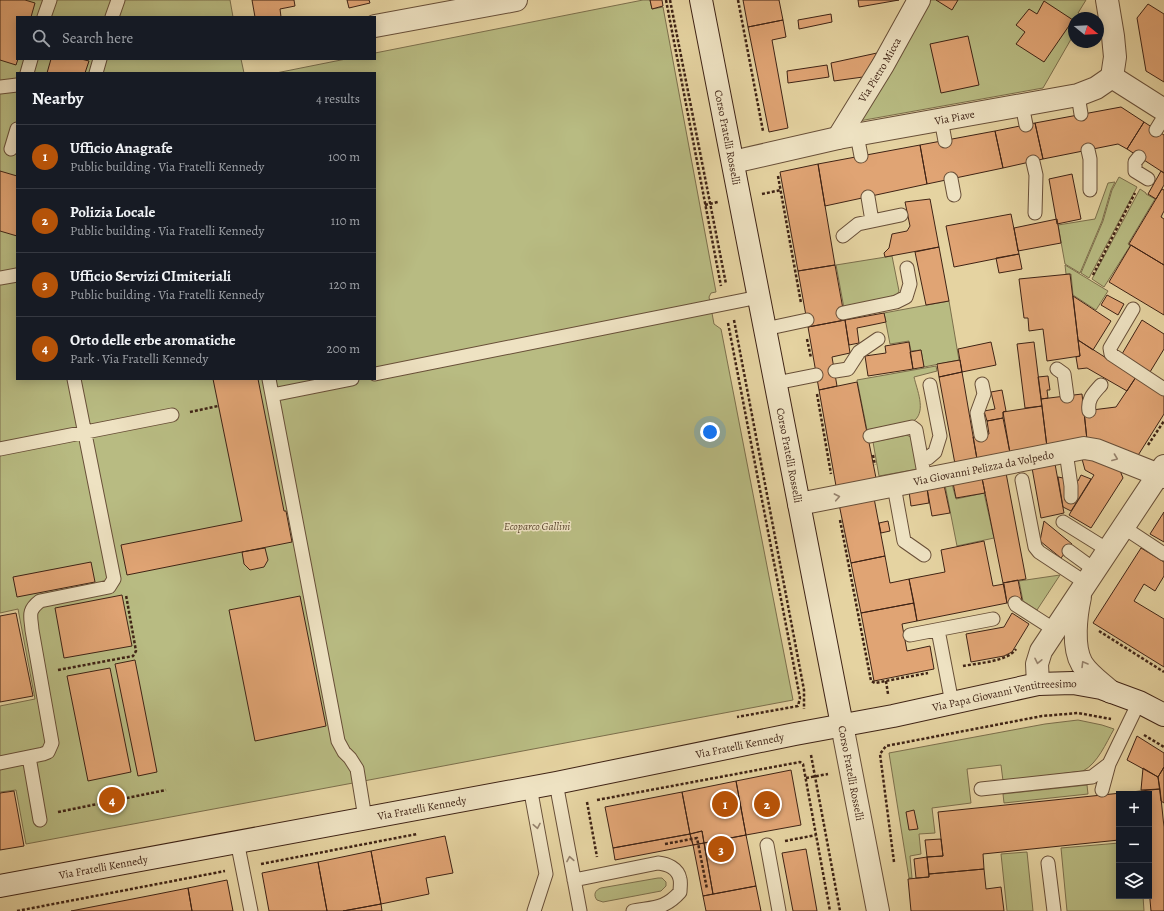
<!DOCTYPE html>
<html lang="en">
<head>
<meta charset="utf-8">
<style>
  :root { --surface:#171b24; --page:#20242c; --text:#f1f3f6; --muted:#9ea1a6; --line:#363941; --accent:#b45309 }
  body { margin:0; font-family:Alegreya,serif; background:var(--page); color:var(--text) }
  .controls { position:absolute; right:12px; bottom:12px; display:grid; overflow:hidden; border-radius:0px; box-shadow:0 2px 10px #0003 }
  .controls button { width:36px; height:36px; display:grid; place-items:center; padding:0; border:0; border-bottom:1px solid var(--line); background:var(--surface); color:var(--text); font:20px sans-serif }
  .compass { position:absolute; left:1068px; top:12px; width:36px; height:36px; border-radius:50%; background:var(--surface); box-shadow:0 2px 10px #0003; rotate:108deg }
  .you { position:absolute; left:710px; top:432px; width:14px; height:14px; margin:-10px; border:3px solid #fff; border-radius:50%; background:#1a73e8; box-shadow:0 0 0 6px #1a73e833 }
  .badge { display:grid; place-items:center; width:26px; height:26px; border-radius:50%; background:var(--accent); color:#fff; font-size:13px; font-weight:700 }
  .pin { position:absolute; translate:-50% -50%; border:2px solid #fff; box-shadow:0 1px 4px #0006 }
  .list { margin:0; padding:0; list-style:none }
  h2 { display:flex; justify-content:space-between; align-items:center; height:52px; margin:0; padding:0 16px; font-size:17px }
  h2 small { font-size:13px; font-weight:400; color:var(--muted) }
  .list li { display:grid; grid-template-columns:26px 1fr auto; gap:12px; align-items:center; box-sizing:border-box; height:64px; padding:0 16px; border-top:1px solid var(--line) }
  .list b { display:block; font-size:15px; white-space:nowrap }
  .list p { margin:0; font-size:13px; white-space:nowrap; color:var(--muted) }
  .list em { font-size:13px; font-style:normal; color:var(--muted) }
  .icon { flex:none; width:22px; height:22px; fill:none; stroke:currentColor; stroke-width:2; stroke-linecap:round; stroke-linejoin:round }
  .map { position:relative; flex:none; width:1164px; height:911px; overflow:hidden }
  .search { position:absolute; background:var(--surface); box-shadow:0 2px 10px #0003; left:16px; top:16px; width:360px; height:44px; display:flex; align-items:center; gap:10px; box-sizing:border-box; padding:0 14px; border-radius:0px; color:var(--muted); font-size:15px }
  .panel { position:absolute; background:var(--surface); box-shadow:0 2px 10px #0003; left:16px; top:72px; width:360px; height:308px; border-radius:0px }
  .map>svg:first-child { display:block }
  .green { fill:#b8bb82; stroke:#7c6f4c }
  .building { fill:#e0a474; stroke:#3f2315 }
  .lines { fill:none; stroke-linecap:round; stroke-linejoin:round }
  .lane-casing { stroke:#684f38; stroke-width:15 }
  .street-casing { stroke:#684f38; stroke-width:24 }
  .secondary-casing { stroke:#3f2315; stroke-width:24 }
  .path { stroke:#3f2315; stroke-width:2.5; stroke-dasharray:3 2; stroke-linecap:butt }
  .lane { stroke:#eee2c2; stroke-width:13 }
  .street { stroke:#eee2c2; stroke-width:22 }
  .secondary { stroke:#eee2c2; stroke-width:22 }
  .oneway { stroke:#96826c }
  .labels { text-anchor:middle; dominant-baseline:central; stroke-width:3; stroke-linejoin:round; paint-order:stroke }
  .street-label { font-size:11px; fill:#3f2315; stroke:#eee2c2 }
  .park-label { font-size:11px; font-style:italic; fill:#5d4930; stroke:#eee2c2 }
</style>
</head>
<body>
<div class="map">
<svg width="1164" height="911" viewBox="0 0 1164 911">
  <rect width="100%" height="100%" fill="#e5d3a1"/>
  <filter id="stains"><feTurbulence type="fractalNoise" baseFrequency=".005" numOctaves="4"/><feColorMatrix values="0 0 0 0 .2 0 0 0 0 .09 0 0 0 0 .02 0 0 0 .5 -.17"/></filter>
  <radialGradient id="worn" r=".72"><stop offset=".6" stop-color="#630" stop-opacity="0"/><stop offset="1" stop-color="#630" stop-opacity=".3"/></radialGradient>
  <path class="green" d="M0 0H230L233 17H17V59H241L244 73H17V379H375V73H276L346 59H375V53L643 0H650L652 9 663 7 716 292 711 293 709 297 714 324 721 329 793 700 369 780 26 844 16 790 0 792V706L35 699 18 609 0 613Z
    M931 0H1086L1078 13 1084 16 1083 18H1074V34L1043 88 859 121Z
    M1119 177 1137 187 1089 278 1081 273 1103 221 1112 190Z
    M1115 182 1111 190 1102 221 1080 273 1065 264 1058 225 1095 219 1108 183Z
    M1140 189 1146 193V194L1155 199 1128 244 1130 246 1104 287 1092 279Z
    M892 256 899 291 897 295 844 308 836 265Z
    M1065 265 1108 291 1096 310 1073 295 1071 274H1066Z
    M949 301 959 360 924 367 921 350 911 351 909 341 890 344 884 313Z
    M936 366 937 371 914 377C917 390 926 410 915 420L867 430 857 380Z
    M907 435 912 438 918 469 879 476 873 442Z
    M952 484 956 499 984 493 994 538 957 546 945 485Z
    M1060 575 1037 610 1023 601 1019 581Z
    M1078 720 1102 725 1114 729C1106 743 1098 763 1083 771L1003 781 1001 765 967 769 971 803 932 808 935 833 919 834 921 854 910 856 912 878H909L889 753 1045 724Z
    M1087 785 1088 794 1004 803 1003 794Z
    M1119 843V896H1143L1144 911H1067L1061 848Z
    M1027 852 1033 911H1007L1001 854Z
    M658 878H662L666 882V886L661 891 603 902 597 900C593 895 595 890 601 888Z"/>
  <path class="building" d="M0 0H25L35 3 31 17H17V59H18L16 65 0 60Z
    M252 0H294L295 6 280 9 281 17H255Z
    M347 0H369L370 3 349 8Z
    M650 0H662L663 6 652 9Z
    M743 0H779L783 20 748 27Z
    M858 0H899L859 7Z
    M936 0H958L952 10Z
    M1044 1 1073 20 1044 62 1016 44 1025 32 1016 25 1029 9 1037 14Z
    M1148 4 1164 14V82L1146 71 1137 18Z
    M831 14 832 22 799 29 798 20Z
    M783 20 786 37 772 40 788 128 769 132 748 27Z
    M968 36 979 85 941 93 930 44Z
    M877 53 863 77 834 81 831 63Z
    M51 59H81L89 61 85 73H47Z
    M827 65 829 77 788 83 787 71Z
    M1121 107 1144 122 1127 149 1118 144 1043 159 1035 123Z
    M1144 122 1164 135V173L1127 149Z
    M1035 123 1043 159 1003 168 995 131Z
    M995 131 1003 168 927 184 920 145Z
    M920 145 927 184 825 206 818 164Z
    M818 164 835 265 798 271 780 172Z
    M0 171 17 176V236L0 231Z
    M1161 171 1164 173V185L1156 199 1148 194Z
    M1072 174 1081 219 1057 224 1049 179Z
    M1162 189 1164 190V211L1161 217 1164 219V265L1129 244Z
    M930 199 939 247 885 257 884 253 889 248 892 234 907 231 910 226 905 202Z
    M1011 214 1019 254 954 267 946 226Z
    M1057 219 1061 243 1018 251 1014 228Z
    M1131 245 1164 265V315L1109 282Z
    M939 247 949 301 926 305 915 252Z
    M1019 254 1022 269 999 273 996 258Z
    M835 265 845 320 808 327 798 271Z
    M1070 274 1080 356 1047 361 1043 329 1029 331 1028 318H1024L1019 279Z
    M1107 295 1124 304 1118 315 1101 305Z
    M1073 296 1111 321 1093 350 1078 340Z
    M884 313 886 322 857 328 859 343 849 345 845 320Z
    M845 320 850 353 832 357 837 386 819 390 808 327Z
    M1142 320 1164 334V349L1150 372 1122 354Z
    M1078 340 1136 377 1127 391 1087 368 1078 369 1076 357 1080 356Z
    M909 342 913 369 868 376 865 356 886 353 885 346Z
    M991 342 996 365 962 372 958 349Z
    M1034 342 1042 406 1025 408 1017 344Z
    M921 350 924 367 913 369 910 352Z
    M960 360 962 372 939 377 937 364Z
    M962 372 977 459 955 464 939 377Z
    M1048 376 1050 390H1047L1048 398 1041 399 1038 377Z
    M1136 377 1164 395V414L1137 457 1096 439 1087 440 1084 411 1116 407Z
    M213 379H258L284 511H286L292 542 127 575 121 545 242 521Z
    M857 382 876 478 836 486 819 390Z
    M1002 390 1006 411 1003 412V418L987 421 984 411 995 409 991 392Z
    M1082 394 1087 440 1047 447 1041 399Z
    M1042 406 1047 447 1010 453 1003 412Z
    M1003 418 1010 453 977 459 973 437 989 434 987 421Z
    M1086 456 1119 468 1123 478 1091 528 1069 515 1094 475 1085 470 1082 459Z
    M1055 464 1064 513 1041 518 1032 468Z
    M1006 473 1026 579 1003 583 982 478Z
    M1081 475 1091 479 1071 511 1063 507 1058 477 1078 481Z
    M982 478 985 493 956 498 953 483Z
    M944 485 950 513 932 516 927 488Z
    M927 488 929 503 911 506 909 491Z
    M874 498 885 556 851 563 839 504Z
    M1164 512V542L1150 534Z
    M888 521 890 531 881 533 879 523Z
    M1044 521 1072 544 1061 558 1040 541Z
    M984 541 993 586 1004 584 1007 603 917 621 909 579 945 572 941 550Z
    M265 548 268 560 264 567 250 570 244 564 242 552Z
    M1141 548 1164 562V576L1155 591 1144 584 1134 601 1164 619V667L1093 623Z
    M885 556 890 583 909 579 914 603 861 613 851 563Z
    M91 562 95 582 17 597 13 577Z
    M1018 580 1022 600 1007 603 1003 583Z
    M122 595 132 646 64 658 55 608Z
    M300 596 326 726 255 741 229 610Z
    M914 603 917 621 902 624 907 651 930 646 934 669 874 681 861 613Z
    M16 613 33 696 0 702V616Z
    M1012 613 1029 624 1012 652 1004 656 971 662 966 634 1004 627Z
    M135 660 157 772 138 776 115 664Z
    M110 668 131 772 88 781 67 676Z
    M1137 736 1164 753V767L1158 777 1127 760Z
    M1164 767V803L1161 801 1158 777Z
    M1143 768 1158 777 1160 789 1141 790Z
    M791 770 801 825 746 835 736 781Z
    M736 781 746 835 704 843 702 831 690 834 682 792Z
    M1160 789 1164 827V911H1151L1149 889V794H1119V840L983 854 984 869 929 874 927 857 943 856 938 812Z
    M14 791 24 846 0 850V793Z
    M682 792 690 834 613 848 605 807Z
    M914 810 918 829 909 830 906 812Z
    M702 831 704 843 693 845 690 834Z
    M690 834 693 845 615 860 613 848Z
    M746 835 756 886 713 894 704 843Z
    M445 836 453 873 426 878 429 894 381 904 371 851Z
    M941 839 943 856 927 857 925 840Z
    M704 843 713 894 703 896 693 845Z
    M806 849 817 911H793L782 853Z
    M371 851 381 904 343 911H327L318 862Z
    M927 857 929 877 916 878 914 859Z
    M318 862 327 911H269L262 873Z
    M984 869 986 889 1001 887 1004 911H911L908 879 929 877V874Z
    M227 880 233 911H192L188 888Z
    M756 886 761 911H706L703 896Z
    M188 888 192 911H71L158 894Z
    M381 904 382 911H343Z"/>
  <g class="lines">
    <g class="lane-casing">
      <path id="lane" d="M44 17 50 0
        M112 17 118 0
        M27 73 31 59
        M96 73 100 59
        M0 87 17 85
        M1078 95 1081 114
        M1022 105 1026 125
        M941 119 945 141
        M1156 130 1164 117
        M857 135 861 156
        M11 149 17 129
        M1088 150 1090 159V190
        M1139 157 1135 162V171L1148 179
        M1033 162 1036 175 1035 213
        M951 179 954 195
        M868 197 872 221
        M843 236 858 224 901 215
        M0 278 17 275
        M1133 309 1110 348 1111 354 1164 389
        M843 313 896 302 906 297 910 284 907 268
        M765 329 807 320
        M1057 369 1064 374 1067 396
        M835 371 848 369 859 352 878 339
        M375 374 759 297
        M269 379 338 741 344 752 350 758 357 769 365 818
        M776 383 816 375
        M272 395 352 379
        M1089 411C1087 399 1094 393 1101 385
        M981 435 977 413 984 394 982 384
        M870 436 912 427 916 430 925 479
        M0 449 172 415
        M1066 452 1071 486V497
        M922 460 928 458 935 452 940 436 930 385
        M1022 480 1035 547 1039 552 1086 583
        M894 486 904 541 924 555
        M1063 522 1108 550
        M1123 527 1164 554
        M1069 551 1095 570
        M1015 603 1016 605 1055 630
        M938 630 952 703
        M910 635 993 619
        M29 757 40 820
        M0 763 43 754 48 752 52 743 32 630C31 616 27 611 40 601L109 587 114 579 74 379
        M556 783 580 911
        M530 787 546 874 534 911
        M981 789 1092 777 1109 764
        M1102 790 1109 764 1139 702
        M237 841 251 911
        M767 845 779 911
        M1048 863 1054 911
        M574 880 658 863C667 864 678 868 680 879 681 883 680 888 680 892 665 909 654 907 633 911"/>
    </g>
    <g class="street-casing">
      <g id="street">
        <path d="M1107 0 1113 36 1115 57 1112 77"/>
        <path d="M375 26 516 0"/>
        <path id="s1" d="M838 138 883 65 919 0"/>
        <path id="s2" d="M733 162 838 138 1078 95 1096 88 1112 77 1164 110"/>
        <path id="s3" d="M799 504 1084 448 1096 450 1164 477"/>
        <path d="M1080 597C1076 615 1072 647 1082 664 1089 675 1101 683 1111 692"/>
        <path d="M1038 684 1037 664 1041 651 1164 466"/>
        <path id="s4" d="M842 725 878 911"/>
      </g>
    </g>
    <g class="secondary-casing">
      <g id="secondary">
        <path id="s5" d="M701 0 842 725"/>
        <path id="s6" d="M0 886 556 783 795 734 893 716 1038 684 1073 683 1101 688 1139 702 1164 715"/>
      </g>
    </g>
    <path class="path" d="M666 0 721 286
      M670 0 726 284
      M738 0 763 131
      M778 176 801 303
      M762 194 781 190
      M705 205 718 202
      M1093 275 1135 193
      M734 320 804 690V709
      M728 323 800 698 798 706 737 717
      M807 339 811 358
      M817 394 831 474
      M190 412 218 406
      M1148 445 1164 421
      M873 455 875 465
      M840 520 871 681 875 683 928 673
      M1099 631 1164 672
      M963 666C977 663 1007 662 1016 649
      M58 670 133 656 136 651 126 595
      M886 681 888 694
      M1144 735 1164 747
      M811 755 840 911
      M806 778 828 774
      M597 800 800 762 803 764 830 911
      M587 802 597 857
      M58 812 166 790
      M785 841 816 835
      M665 844 697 838 707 889
      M894 862 880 754 886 746 1042 716 1078 713 1111 719
      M261 864 417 834
      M17 911 225 871"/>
    <use href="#lane" class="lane"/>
    <use href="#street" class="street"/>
    <use href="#secondary" class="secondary"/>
  </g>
  <defs><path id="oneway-chevron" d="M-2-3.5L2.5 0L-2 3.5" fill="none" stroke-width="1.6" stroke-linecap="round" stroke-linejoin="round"/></defs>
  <g class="oneway">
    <use href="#oneway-chevron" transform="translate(1115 458) rotate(21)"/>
    <use href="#oneway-chevron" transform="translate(837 497) rotate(-11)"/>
    <use href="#oneway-chevron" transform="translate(1038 661) rotate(102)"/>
    <use href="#oneway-chevron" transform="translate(1084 664) rotate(-121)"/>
    <use href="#oneway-chevron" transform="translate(537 826) rotate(79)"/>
    <use href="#oneway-chevron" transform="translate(570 859) rotate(-100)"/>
  </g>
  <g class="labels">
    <g class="street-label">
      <text stroke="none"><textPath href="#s1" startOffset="80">Via Pietro Micca</textPath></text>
      <text stroke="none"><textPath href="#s2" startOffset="226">Via Piave</textPath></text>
      <text stroke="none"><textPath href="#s5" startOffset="140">Corso Fratelli Rosselli</textPath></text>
      <text stroke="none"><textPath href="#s5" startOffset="464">Corso Fratelli Rosselli</textPath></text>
      <text stroke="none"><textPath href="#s3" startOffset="188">Via Giovanni Pelizza da Volpedo</textPath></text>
      <text stroke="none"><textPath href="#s6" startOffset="1023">Via Papa Giovanni Ventitreesimo</textPath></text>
      <text stroke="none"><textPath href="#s6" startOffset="753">Via Fratelli Kennedy</textPath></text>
      <text stroke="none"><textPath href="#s4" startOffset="49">Corso Fratelli Rosselli</textPath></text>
      <text stroke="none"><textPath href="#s6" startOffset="429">Via Fratelli Kennedy</textPath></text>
      <text stroke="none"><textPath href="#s6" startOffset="105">Via Fratelli Kennedy</textPath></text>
    </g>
    <g class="park-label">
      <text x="537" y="526">Ecoparco Gallini</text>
    </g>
  </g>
  <rect width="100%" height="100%" filter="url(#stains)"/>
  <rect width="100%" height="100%" fill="url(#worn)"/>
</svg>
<div class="controls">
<button>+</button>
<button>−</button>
<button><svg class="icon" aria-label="layers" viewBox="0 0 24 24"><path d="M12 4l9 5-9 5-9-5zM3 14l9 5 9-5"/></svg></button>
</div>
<svg class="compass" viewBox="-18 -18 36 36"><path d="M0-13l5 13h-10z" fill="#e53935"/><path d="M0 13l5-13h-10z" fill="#9ea1a6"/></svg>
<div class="you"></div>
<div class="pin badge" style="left:725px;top:804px">1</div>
<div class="pin badge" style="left:767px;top:804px">2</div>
<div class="pin badge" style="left:721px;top:849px">3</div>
<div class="pin badge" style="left:112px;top:800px">4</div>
<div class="search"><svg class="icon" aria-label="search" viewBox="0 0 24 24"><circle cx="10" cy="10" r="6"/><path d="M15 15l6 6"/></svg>Search here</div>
<section class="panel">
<h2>Nearby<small>4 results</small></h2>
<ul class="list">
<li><span class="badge">1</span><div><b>Ufficio Anagrafe</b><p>Public building · Via Fratelli Kennedy</p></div><em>100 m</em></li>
<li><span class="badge">2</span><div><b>Polizia Locale</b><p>Public building · Via Fratelli Kennedy</p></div><em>110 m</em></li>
<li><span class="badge">3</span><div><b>Ufficio Servizi CImiteriali</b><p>Public building · Via Fratelli Kennedy</p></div><em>120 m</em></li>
<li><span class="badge">4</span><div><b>Orto delle erbe aromatiche</b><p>Park · Via Fratelli Kennedy</p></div><em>200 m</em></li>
</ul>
</section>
</div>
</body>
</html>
